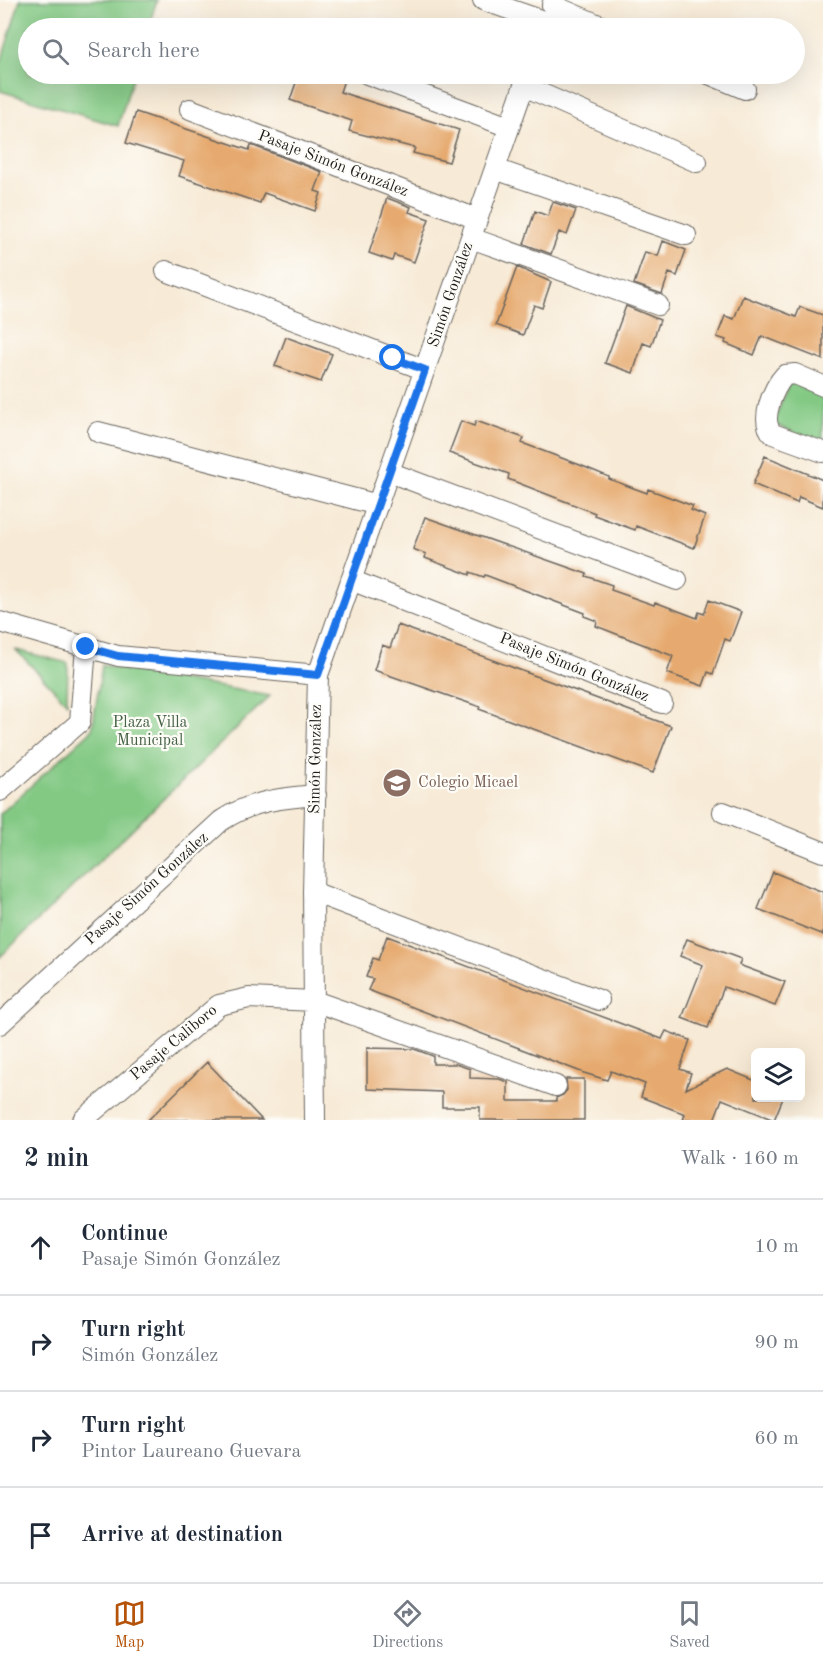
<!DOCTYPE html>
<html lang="en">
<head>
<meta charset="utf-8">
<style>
  :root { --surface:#fff; --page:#f6f6f7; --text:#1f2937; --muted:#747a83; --line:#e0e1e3; --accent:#b45309 }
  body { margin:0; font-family:"Old Standard TT",serif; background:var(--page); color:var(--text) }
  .controls { position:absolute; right:18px; bottom:18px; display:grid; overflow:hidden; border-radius:9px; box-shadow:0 6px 24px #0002 }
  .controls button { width:54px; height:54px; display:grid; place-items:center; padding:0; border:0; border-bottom:2px solid var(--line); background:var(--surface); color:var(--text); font:30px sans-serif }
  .stop { position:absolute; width:18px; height:18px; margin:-14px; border:4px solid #1a73e8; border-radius:50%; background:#fff }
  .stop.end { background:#1a73e8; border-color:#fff; box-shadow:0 2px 6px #0008 }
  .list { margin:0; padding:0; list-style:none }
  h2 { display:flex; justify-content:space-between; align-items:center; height:78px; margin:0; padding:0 24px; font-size:26px }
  h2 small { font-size:20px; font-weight:400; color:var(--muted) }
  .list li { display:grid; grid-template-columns:39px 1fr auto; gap:18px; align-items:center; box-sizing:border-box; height:96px; padding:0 24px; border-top:2px solid var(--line) }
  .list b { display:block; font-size:22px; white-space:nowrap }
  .list p { margin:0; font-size:20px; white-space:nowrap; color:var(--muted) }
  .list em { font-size:20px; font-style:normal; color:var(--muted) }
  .icon { flex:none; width:33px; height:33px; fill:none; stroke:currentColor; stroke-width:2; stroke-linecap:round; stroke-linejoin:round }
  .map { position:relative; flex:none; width:823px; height:1120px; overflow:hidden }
  .search { position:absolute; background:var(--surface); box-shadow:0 6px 24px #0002; left:18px; right:18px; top:18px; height:66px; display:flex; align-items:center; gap:15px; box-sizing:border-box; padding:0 21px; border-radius:33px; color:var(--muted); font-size:22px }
  .sheet { height:462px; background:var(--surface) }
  nav { display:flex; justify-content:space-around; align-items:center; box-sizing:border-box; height:84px; border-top:2px solid var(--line); background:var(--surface); font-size:16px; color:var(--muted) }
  nav a { display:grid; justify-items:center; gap:3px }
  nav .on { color:var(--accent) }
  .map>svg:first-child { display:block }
  .green { fill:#83c984; stroke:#507250; stroke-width:1.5 }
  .building { fill:#e6aa70 }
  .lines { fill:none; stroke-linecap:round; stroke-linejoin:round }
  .minor-casing { stroke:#69645d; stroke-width:22 }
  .minor { stroke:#fff; stroke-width:20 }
  .route { stroke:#1a73e8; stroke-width:8 }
  .labels { text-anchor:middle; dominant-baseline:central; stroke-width:4.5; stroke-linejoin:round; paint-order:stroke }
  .street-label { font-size:16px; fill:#1c1c1c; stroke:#fdfcf7 }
  .park-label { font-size:16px; fill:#456146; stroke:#fdfcf7 }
  .education-label { font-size:16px; fill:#785e54; stroke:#fdfcf7; text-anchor:start }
</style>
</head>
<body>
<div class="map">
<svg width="823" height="1120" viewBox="0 0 823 1120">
  <rect width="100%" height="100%" fill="#fdfcf7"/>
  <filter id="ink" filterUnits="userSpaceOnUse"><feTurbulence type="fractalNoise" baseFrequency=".0167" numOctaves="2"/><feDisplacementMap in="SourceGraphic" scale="12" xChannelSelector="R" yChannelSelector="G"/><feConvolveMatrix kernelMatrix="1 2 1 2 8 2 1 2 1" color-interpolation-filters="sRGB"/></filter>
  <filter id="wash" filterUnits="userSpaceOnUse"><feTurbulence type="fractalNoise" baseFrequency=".008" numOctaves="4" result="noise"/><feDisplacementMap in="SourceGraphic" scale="24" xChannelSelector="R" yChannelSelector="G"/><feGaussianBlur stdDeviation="1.35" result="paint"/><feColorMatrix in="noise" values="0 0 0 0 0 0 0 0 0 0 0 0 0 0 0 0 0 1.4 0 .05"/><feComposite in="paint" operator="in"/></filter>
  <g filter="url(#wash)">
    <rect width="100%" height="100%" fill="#f7ead6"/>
    <path class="green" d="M20 0H157L148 28H28V74H134L118 126 0 91V65Z
      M789 382 823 395V444L773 424Z
      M16 650 68 663 67 703Z
      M102 665 270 696 0 957V814L92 730Z"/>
    <g id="blocks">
      <path class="building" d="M299 74H346L340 92 459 130 449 162 413 153 415 148 349 131 352 121 290 100Z
        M136 112 249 150 251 145 322 172 315 191 321 193 315 211 264 193 260 203 179 176 184 161 126 143Z
        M387 198 411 207 409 212 429 219 414 262 394 255 392 261 369 253Z
        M553 202 576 210 567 235 559 232 551 254 524 244 535 211 548 216Z
        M663 241 686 250 677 276 669 273 662 294 634 284 645 252 658 256Z
        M517 267 551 282 542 308 534 305 523 335 496 325Z
        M743 296 796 317 800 307 823 315V360L762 336 754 355 725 343 726 340 717 337 725 316 734 319Z
        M626 306 660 320 651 346 643 343 633 373 605 363Z
        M286 337 332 354 321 382 275 366Z
        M461 421 474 426 476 421 524 438 522 443 580 465 609 477V479L647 493 648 489 693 506 691 510 705 516 694 548 636 526 635 530 594 515 595 513 508 479 509 474 449 453Z
        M765 456 823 480V507L799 497 797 503 753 484Z
        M425 517 587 574 586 576 612 585 611 590 654 605 655 602 697 618 699 612 704 614 709 600 741 612 730 641 725 639 713 674 708 672 703 686 667 673 673 656 596 626 597 621 584 616 585 613 485 575 484 577 470 572V575L425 558 426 554 413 549Z
        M398 625 671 726 653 773 479 709 480 707 374 670 382 645 390 648Z
        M773 872 823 892V935L758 909Z
        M387 936 662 1039 666 1031 690 1040 680 1069 691 1073 686 1089 727 1069 756 1081V1098H783L774 1120 722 1099 714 1120H683L685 1114 641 1097 645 1084 611 1071 607 1080 584 1073 368 990 373 979 366 977 373 958 378 960Z
        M687 939 741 959 739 965 785 982 775 1006 724 987 708 1028 682 1018 703 965 680 956Z
        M367 1048 414 1049 433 1056V1064H456L470 1069V1078L499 1079 508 1082V1101H556V1098L563 1095 567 1090 566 1079H584V1120H480V1107H442V1092L367 1089Z
        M207 1062 262 1120H148Z"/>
    </g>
  </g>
  <g filter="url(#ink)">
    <use href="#blocks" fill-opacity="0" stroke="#69645d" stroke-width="1.5"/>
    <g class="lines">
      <g class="minor-casing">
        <path id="minor" d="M483 0 546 22
          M552 5 606 28
          M367 74 509 127
          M709 74 745 89
          M524 86 697 162
          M190 109 477 219
          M495 169 686 235
          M471 238 658 305
          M166 271 425 370
          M823 386 795 374 785 375C773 388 759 421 773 434L823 452
          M98 432 378 505
          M389 472 677 580
          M351 580 662 703
          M0 622 118 656 318 675
          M0 791 80 722 86 647
          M723 812 823 852
          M313 892 599 1000
          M0 1024 221 821C251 801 280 798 316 795
          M83 1120 219 1005 249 998 314 1001 556 1086
          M315 1120 313 892 318 675 528 74"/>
      </g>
      <use href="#minor" class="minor"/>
    </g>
  </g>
  <g class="lines" filter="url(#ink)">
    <path class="route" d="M86 647 118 656 318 675 425 370 393 358"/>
  </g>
  <defs>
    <g id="school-disc" transform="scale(1.5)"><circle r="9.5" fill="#8d6e63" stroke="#fdfcf7"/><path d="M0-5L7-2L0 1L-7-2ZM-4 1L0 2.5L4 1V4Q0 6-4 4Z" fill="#fff"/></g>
  </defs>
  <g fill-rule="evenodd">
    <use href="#school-disc" x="397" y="783"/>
  </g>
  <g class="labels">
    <g class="street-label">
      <text transform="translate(333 164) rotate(21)">Pasaje Simón González</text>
      <text transform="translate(451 295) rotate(-71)">Simón González</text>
      <text transform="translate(574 668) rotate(22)">Pasaje Simón González</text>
      <text transform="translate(316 759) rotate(-89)">Simón González</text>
      <text transform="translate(147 889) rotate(-42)">Pasaje Simón González</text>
      <text transform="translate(174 1043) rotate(-40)">Pasaje Caliboro</text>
    </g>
    <g class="park-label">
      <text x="150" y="723">Plaza Villa<tspan x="150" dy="18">Municipal</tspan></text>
    </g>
    <g class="education-label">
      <text x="418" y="783">Colegio Micael</text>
    </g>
  </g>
</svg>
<div class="controls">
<button><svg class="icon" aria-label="layers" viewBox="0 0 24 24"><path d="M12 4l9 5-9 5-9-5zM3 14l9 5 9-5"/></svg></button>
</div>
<div class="stop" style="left:393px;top:358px"></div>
<div class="stop end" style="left:86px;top:647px"></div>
<div class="search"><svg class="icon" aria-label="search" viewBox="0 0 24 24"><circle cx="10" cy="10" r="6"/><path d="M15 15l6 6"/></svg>Search here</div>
</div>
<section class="sheet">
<h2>2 min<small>Walk · 160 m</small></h2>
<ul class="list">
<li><svg class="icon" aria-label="ahead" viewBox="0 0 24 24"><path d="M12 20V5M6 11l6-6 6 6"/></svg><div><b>Continue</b><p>Pasaje Simón González</p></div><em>10 m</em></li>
<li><svg class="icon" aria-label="right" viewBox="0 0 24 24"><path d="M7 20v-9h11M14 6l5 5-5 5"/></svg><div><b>Turn right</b><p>Simón González</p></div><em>90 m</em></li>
<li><svg class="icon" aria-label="right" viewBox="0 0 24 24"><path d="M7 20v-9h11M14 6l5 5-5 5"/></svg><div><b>Turn right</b><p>Pintor Laureano Guevara</p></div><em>60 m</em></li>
<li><svg class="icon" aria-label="arrive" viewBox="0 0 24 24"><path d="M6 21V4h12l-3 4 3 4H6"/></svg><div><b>Arrive at destination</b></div></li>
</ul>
</section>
<nav>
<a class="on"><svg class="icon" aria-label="map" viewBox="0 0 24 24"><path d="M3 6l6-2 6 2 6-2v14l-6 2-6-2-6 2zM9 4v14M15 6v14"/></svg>Map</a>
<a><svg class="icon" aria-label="directions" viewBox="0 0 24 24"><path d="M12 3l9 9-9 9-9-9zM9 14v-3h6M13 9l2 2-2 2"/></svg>Directions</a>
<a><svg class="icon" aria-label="saved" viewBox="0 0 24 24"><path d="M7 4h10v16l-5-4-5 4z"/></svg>Saved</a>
</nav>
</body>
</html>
